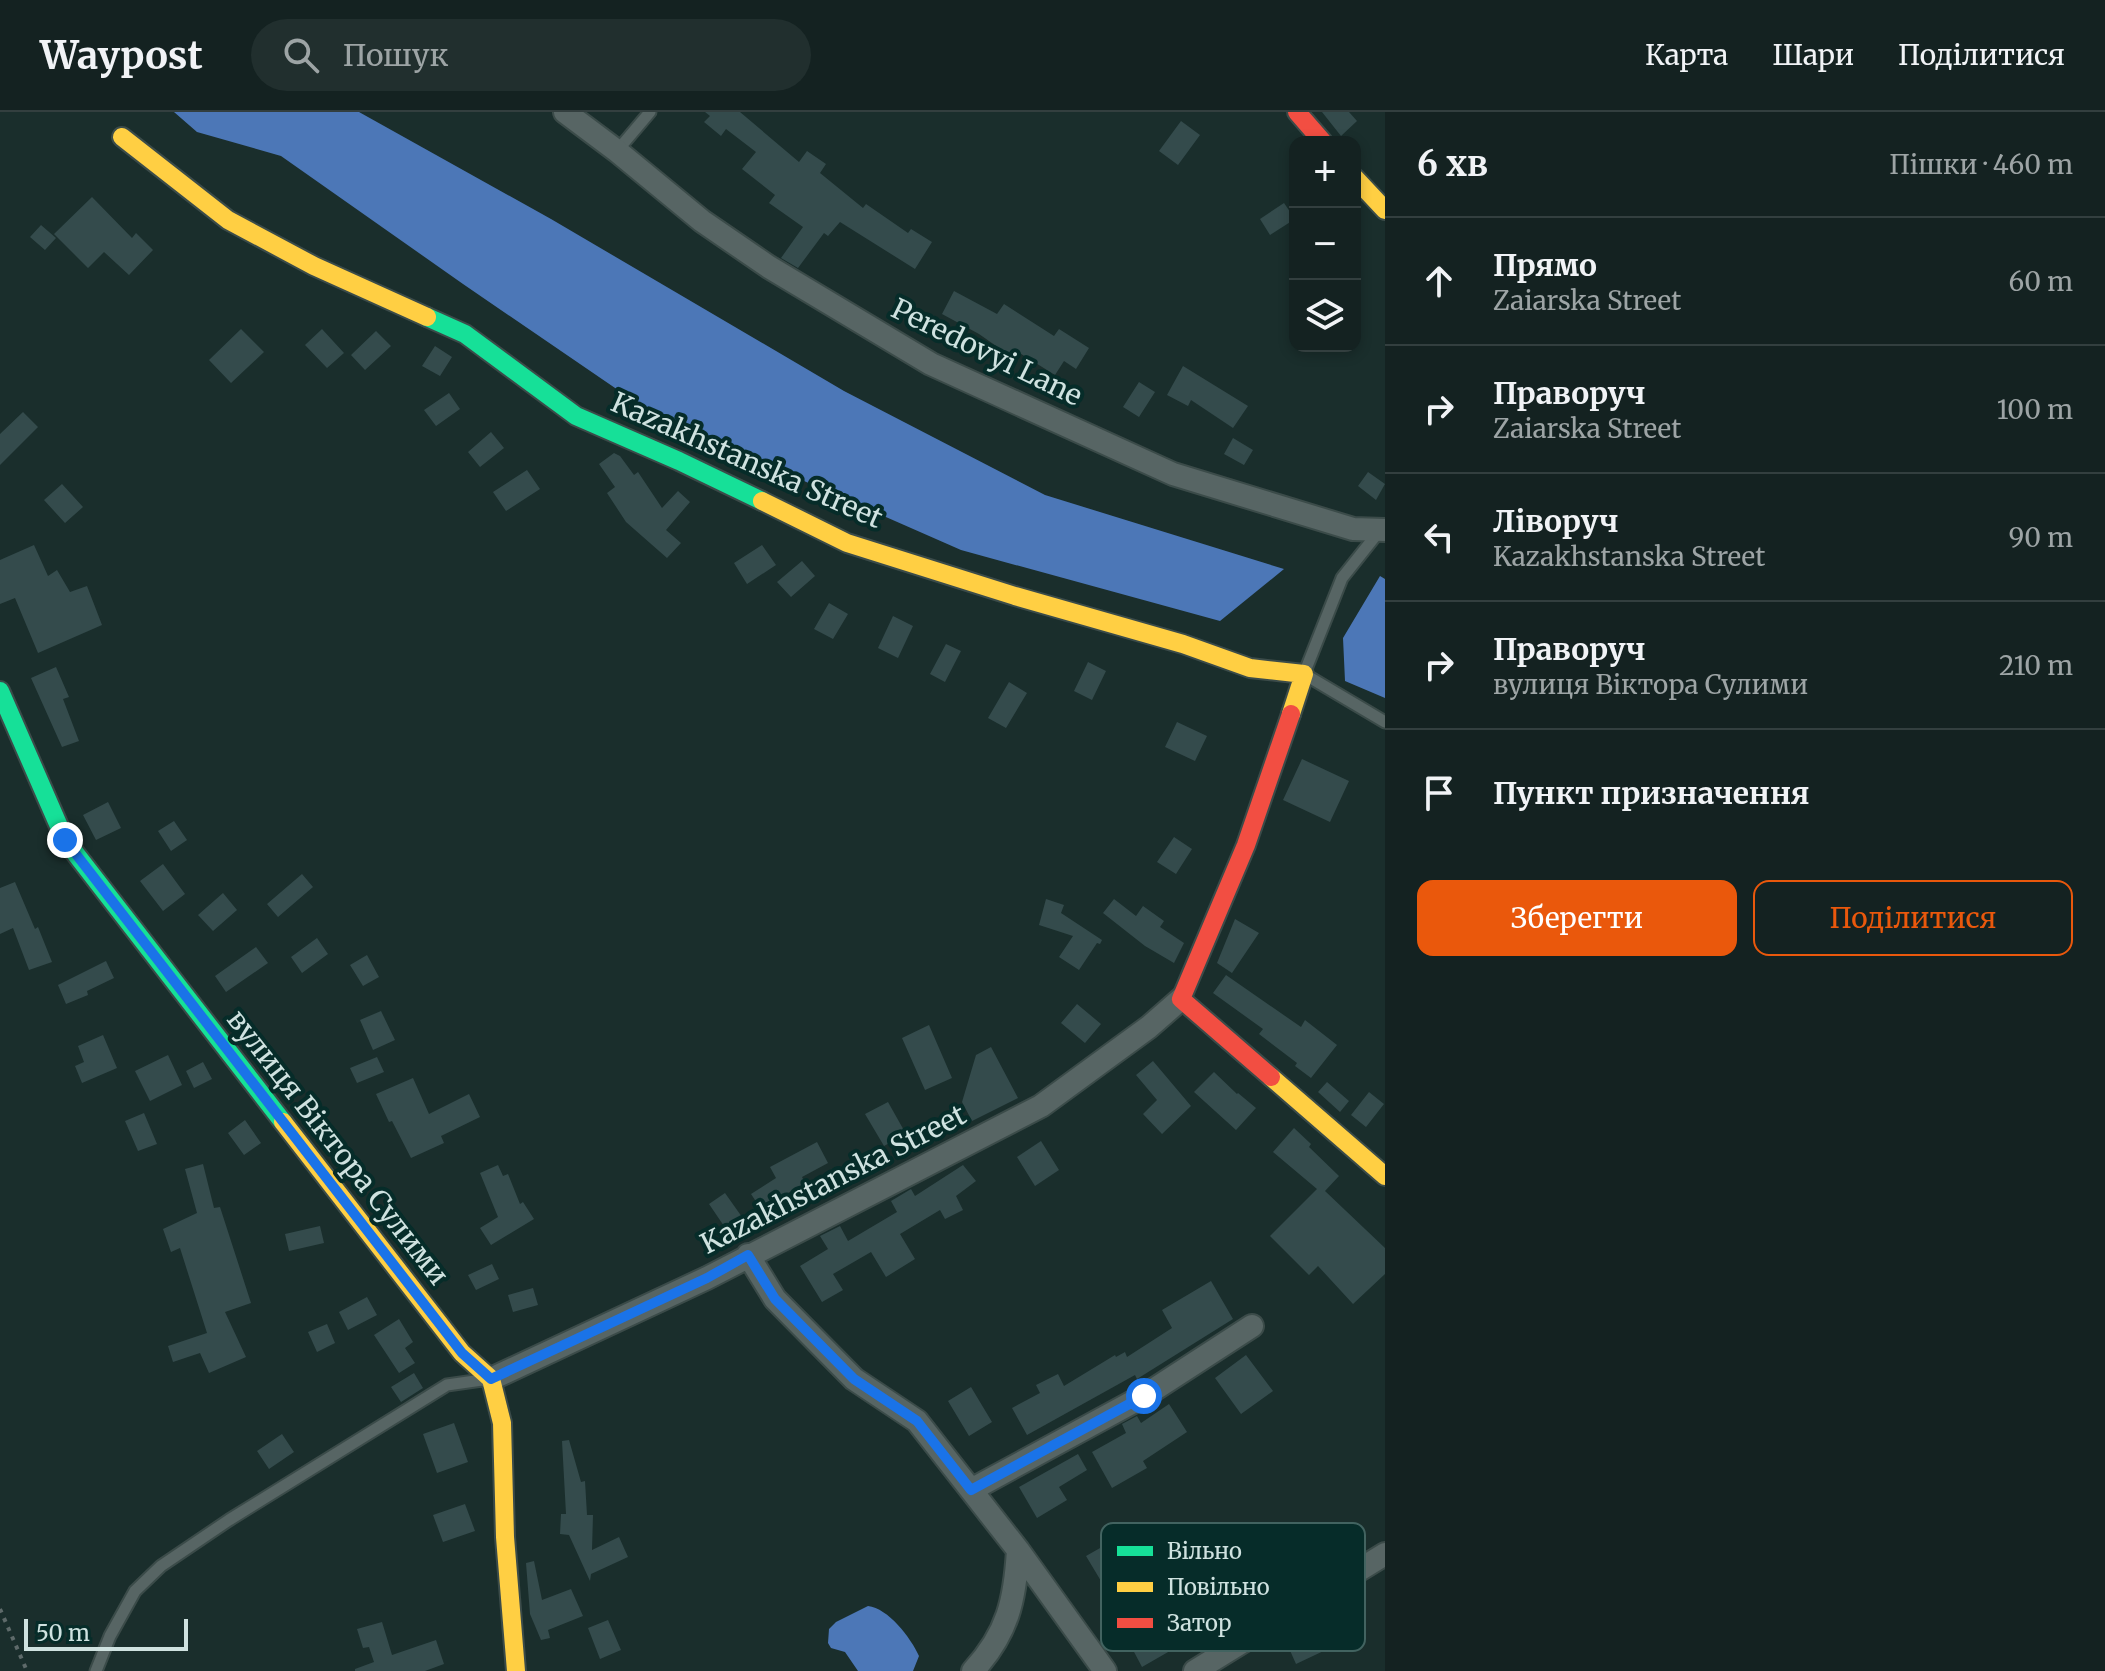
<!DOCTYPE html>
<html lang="uk">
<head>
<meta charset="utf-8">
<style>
  :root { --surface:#142221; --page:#212f2e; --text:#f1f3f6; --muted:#9da4a5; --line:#333f3f; --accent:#ea580c }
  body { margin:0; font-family:Merriweather,serif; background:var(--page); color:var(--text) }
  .controls { position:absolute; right:24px; top:24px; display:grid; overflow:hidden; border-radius:16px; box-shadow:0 4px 12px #0003 }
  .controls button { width:72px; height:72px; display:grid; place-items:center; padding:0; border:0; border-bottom:2px solid var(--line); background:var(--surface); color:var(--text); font:40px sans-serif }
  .scale { position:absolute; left:24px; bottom:20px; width:164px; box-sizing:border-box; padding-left:8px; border:4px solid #cfe2e0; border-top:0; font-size:22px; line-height:28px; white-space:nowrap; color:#cfe2e0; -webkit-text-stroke:6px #062c29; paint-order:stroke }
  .stop { position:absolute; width:24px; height:24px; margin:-18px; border:6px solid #1a73e8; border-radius:50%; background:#fff }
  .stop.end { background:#1a73e8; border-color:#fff; box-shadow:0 2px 8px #0008 }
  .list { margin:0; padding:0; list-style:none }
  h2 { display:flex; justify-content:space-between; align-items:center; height:104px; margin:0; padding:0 32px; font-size:34px }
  h2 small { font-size:26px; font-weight:400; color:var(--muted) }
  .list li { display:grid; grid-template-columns:52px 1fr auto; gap:24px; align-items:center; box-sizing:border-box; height:128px; padding:0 32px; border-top:2px solid var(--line) }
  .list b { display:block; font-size:30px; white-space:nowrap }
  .list p { margin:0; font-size:26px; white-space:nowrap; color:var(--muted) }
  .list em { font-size:26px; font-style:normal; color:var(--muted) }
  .actions { display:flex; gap:16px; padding:24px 32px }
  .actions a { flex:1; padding:18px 0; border:2px solid var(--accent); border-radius:16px; text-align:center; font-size:28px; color:var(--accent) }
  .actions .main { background:var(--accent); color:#fff }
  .icon { flex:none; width:44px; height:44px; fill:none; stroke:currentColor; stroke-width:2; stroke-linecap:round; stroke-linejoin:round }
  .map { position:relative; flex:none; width:1385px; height:1559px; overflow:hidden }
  header { display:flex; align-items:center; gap:48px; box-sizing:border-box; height:112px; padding:0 40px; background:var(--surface); border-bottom:2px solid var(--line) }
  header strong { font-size:38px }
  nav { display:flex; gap:44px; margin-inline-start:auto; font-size:28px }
  .search { width:560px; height:72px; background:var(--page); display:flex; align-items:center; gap:20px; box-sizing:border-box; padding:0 28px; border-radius:44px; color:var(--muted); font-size:30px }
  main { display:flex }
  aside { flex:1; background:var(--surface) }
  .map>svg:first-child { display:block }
  .water { fill:#4c77b7 }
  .building { fill:#344b4c }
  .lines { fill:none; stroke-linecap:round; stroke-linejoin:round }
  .lane-casing { stroke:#3b4b49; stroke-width:15 }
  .street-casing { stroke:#3b4b49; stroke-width:26 }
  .fast-casing { stroke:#3b4b49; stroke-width:22 }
  .slow-casing { stroke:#3b4b49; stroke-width:22 }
  .jam-casing { stroke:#3b4b49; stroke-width:22 }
  .path { stroke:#5e6a6a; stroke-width:4; stroke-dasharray:4 6; stroke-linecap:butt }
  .lane { stroke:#576564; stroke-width:11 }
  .street { stroke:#576564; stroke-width:22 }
  .fast { stroke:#16e098; stroke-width:18 }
  .slow { stroke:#ffcf43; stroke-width:18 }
  .jam { stroke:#f24e42; stroke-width:18 }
  .route { stroke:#1a73e8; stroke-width:10 }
  .labels { text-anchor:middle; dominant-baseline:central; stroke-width:8; stroke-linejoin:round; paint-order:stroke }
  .street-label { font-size:28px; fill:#cfe2e0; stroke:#062c29 }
  .key { fill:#062c29; stroke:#426360; stroke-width:2 }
  .key-label { font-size:22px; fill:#cfe2e0 }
</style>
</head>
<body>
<header>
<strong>Waypost</strong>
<div class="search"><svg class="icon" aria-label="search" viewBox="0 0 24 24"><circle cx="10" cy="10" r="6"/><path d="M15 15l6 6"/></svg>Пошук</div>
<nav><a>Карта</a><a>Шари</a><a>Поділитися</a></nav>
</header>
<main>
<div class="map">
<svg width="1385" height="1559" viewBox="0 0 1385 1559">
  <rect width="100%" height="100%" fill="#1a2e2c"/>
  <path class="water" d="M174 0H359L551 107 844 279 1045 383 1284 457 1220 509 961 438 656 304 463 172 281 44 197 20Z
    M1380 464 1385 467V586L1345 569 1343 526Z
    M868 1494C888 1496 911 1526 919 1544L913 1559H858L845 1540 831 1536 828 1531 829 1517 836 1510Z"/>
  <path class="building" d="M705 0H740L799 50 807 39 826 52 820 61 863 96 866 92 908 121 911 117 932 130 915 157 840 110 828 124 824 121 798 156 781 146 803 115 769 91 775 83 742 57 756 40 726 17 721 24 704 10 710 4Z
    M1322 0H1349L1357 9 1341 24Z
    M1181 9 1200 23 1178 53 1159 39Z
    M92 85 132 126 136 121 153 138 129 163 104 140 88 156 54 122Z
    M1284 91 1295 107 1270 123 1260 107Z
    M41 113 56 126 45 138 30 125Z
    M954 179 997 202 1004 192 1054 224 1059 217 1089 236 1076 257 1064 249 1055 263 1013 237 1009 243 979 222 942 202Z
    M241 217 264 240 231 271 209 248Z
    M322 217 344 241 327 256 305 233Z
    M376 219 391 234 365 258 351 243Z
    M435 234 452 245 440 264 422 254Z
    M1183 254 1248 294 1233 316 1191 288 1188 294 1167 283Z
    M1139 270 1155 280 1139 305 1123 295Z
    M449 281 460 297 436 314 424 298Z
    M23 300 38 315 0 353V322Z
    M491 320 504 336 480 355 468 340Z
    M1233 326 1253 338 1244 353 1224 342Z
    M614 341 620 344 634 363 638 360 662 396 678 379 690 390 666 418 681 431 667 446 626 410 607 381 615 375 599 352Z
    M527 358 540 377 506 399 493 380Z
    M1368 360 1385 372 1376 388 1358 374Z
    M62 372 83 395 65 411 44 388Z
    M34 433 48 464 57 458 70 480 87 474 102 513 38 541 15 486 0 492V448Z
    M762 433 776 453 747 472 734 451Z
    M802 449 815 464 791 485 777 470Z
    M829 491 848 502 833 527 814 517Z
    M893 504 913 514 898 546 878 536Z
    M946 532 961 539 945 570 930 562Z
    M1088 550 1106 559 1092 588 1074 579Z
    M56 555 69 585 63 587 79 629 62 635 31 566Z
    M1009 570 1027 581 1006 616 988 606Z
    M1177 610 1207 624 1195 649 1165 635Z
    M1302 647 1349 669 1330 710 1283 688Z
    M108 690 121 716 96 728 83 703Z
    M174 709 187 728 171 739 158 719Z
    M1174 725 1192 737 1176 762 1157 750Z
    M163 752 185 782 163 799 140 769Z
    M302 762 313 775 278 805 267 792Z
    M15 770 35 817 38 815 52 850 29 858 13 816 0 822V776Z
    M223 781 237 798 213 819 198 803Z
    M1046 787 1064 793 1061 801 1102 828 1100 832 1097 831 1079 858 1059 845 1073 824 1039 813Z
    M1114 787 1136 804 1143 794 1164 809 1160 815 1184 831 1174 851 1145 834 1103 801Z
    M1235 807 1259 821 1232 861 1217 851Z
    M317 826 328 842 302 861 291 845Z
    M256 835 268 851 226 880 215 864Z
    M367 843 379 865 363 874 350 853Z
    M106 849 114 866 87 879 88 883 66 892 58 873Z
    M1226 863 1301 915 1305 908 1337 933 1311 966 1295 954 1297 951 1259 922 1263 917 1213 881Z
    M1077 892 1101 912 1085 931 1061 911Z
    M381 899 395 928 373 938 360 908Z
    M929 913 952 966 925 978 902 926Z
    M103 923 117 956 82 971 75 954 84 950 78 934Z
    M991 935 1018 986 972 1009 962 990 976 943Z
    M168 943 182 973 150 989 135 959Z
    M377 945 384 960 357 971 350 956Z
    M1153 949 1191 994 1162 1022 1143 1002 1157 988 1136 963Z
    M203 950 212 967 194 976 186 959Z
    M1214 960 1237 982 1238 981 1256 996 1236 1018 1194 980Z
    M413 966 429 1002 469 982 480 1005 441 1024 444 1031 411 1046 392 1009 389 1010 376 982Z
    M1327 970 1349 989 1340 1000 1318 980Z
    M1369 980 1384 992 1366 1015 1351 1003Z
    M888 990 906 1022 884 1034 865 1002Z
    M144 1001 157 1032 138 1039 125 1009Z
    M245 1008 261 1031 244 1043 228 1021Z
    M1294 1016 1311 1032 1309 1035 1339 1064 1325 1079 1385 1136V1162L1353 1192 1318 1154 1309 1163 1270 1124 1317 1077 1273 1040Z
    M1041 1029 1059 1058 1035 1074 1017 1045Z
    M817 1030 828 1051 802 1065 805 1071 761 1097 751 1082 776 1066 770 1055Z
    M203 1052 214 1096 220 1095 251 1191 225 1200 246 1245 209 1261 200 1241 173 1250 168 1234 207 1221 180 1136 171 1140 163 1117 197 1101 185 1057Z
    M498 1053 503 1064 508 1062 520 1092 523 1090 534 1107 491 1133 480 1116 498 1105 480 1061Z
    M963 1053 976 1069 956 1084 963 1098 945 1107 940 1098 900 1122 915 1147 886 1165 871 1140 833 1162 843 1178 822 1190 800 1154 828 1137 820 1124 840 1114 848 1129 897 1100 891 1089 911 1077 915 1084Z
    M725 1081 742 1105 726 1117 709 1092Z
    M320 1114 324 1131 289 1139 285 1122Z
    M492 1152 499 1167 476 1178 468 1163Z
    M1211 1169 1233 1207 1137 1267 1135 1263 1027 1323 1012 1296 1040 1281 1036 1273 1058 1262 1064 1274 1115 1243 1116 1245 1125 1240 1127 1245 1172 1216 1162 1198Z
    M533 1176 538 1193 513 1200 508 1183Z
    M367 1185 377 1203 348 1218 339 1200Z
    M399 1207 413 1230 405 1236 415 1251 399 1261 374 1223Z
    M327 1212 335 1231 317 1240 308 1220Z
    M1246 1243 1273 1279 1241 1302 1215 1266Z
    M414 1261 423 1276 401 1290 391 1275Z
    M971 1275 992 1310 969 1324 948 1289Z
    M1169 1292 1187 1320 1143 1349 1147 1356 1112 1376 1092 1340 1126 1321 1122 1312 1137 1304 1141 1311Z
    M454 1311 468 1350 437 1361 423 1322Z
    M282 1322 294 1340 269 1357 257 1339Z
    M569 1328 581 1370 585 1369 587 1403H593L592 1438 619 1425 628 1445 591 1462 590 1469 569 1423 560 1422 561 1402H566L562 1329Z
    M1078 1342 1087 1358 1059 1375 1067 1388 1037 1406 1019 1375Z
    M465 1392 475 1419 443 1430 433 1403Z
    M1123 1423 1146 1462 1149 1460 1180 1513 1187 1509 1196 1524 1142 1555 1133 1538 1143 1532 1116 1486 1113 1489 1086 1444Z
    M534 1449 542 1488 571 1477 583 1504 548 1518 550 1526 541 1528 530 1502 526 1451Z
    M608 1508 621 1538 600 1547 588 1516Z
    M382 1510 392 1543 436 1528 444 1552 425 1559H355V1557L374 1550 369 1535 363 1536 357 1517Z
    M1323 1517 1332 1535 1296 1552 1288 1534Z"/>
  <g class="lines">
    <g class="lane-casing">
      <path id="lane" d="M617 39 650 0
        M1381 417 1342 466 1304 562 1385 610
        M96 1559 110 1524 135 1479 161 1454 229 1408 447 1273 482 1268"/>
    </g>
    <g class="street-casing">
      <path id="street" d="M565 0 617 39 702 109 769 155 931 252 1173 362 1353 417 1385 418
        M748 1143 775 1187 854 1267 917 1309 1018 1438 1105 1559
        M491 1267 707 1166 1041 994 1149 915 1181 887
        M971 1378 1144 1284 1252 1214
        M973 1559C1008 1521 1015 1488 1018 1438
        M1195 1559 1385 1442"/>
    </g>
    <g class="fast-casing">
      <path id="fast" d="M427 205 465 222 576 304 679 349 762 389
        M0 579 65 728 283 1010"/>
    </g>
    <g class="slow-casing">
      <path id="slow" d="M122 25 228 108 314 154 427 205
        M1355 66 1385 98
        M762 389 847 431 1015 484 1183 532 1250 556 1304 562 1291 602
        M1271 965 1385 1064
        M283 1010 462 1241 491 1267 502 1311 505 1425 516 1559"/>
    </g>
    <g class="jam-casing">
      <path id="jam" d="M1297 0 1323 30
        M1271 965 1181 887 1246 733 1291 602"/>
    </g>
    <path class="path" d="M0 1497 27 1559"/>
    <use href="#lane" class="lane"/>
    <use href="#street" class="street"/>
    <use href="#fast" class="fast"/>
    <use href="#slow" class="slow"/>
    <use href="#jam" class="jam"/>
  </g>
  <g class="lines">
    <path class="route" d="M65 728 462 1241 491 1267 707 1166 748 1143 775 1187 854 1267 917 1309 971 1378 1144 1284"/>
  </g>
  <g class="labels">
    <g class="street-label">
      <text transform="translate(987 240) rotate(26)">Peredovyi Lane</text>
      <text transform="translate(747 348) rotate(24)">Kazakhstanska Street</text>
      <text transform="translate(338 1035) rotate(52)">вулиця Віктора Сулими</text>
      <text transform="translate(833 1067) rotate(-27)">Kazakhstanska Street</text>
    </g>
  </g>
  <rect x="1101" y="1411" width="264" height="128" rx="12" class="key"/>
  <rect x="1117" y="1434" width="36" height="10" fill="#16e098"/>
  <rect x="1117" y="1470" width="36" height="10" fill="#ffcf43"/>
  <rect x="1117" y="1506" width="36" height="10" fill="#f24e42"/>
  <g class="key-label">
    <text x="1167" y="1447">Вільно</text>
    <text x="1167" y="1483">Повільно</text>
    <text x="1167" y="1519">Затор</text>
  </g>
</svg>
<div class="controls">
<button>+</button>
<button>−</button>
<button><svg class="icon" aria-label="layers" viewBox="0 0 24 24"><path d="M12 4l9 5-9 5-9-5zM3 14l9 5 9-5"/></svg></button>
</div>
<div class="scale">50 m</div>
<div class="stop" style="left:1144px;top:1284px"></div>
<div class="stop end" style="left:65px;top:728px"></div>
</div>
<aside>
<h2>6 хв<small>Пішки · 460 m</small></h2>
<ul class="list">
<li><svg class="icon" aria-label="ahead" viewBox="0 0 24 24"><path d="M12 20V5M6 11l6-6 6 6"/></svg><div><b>Прямо</b><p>Zaiarska Street</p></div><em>60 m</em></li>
<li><svg class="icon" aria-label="right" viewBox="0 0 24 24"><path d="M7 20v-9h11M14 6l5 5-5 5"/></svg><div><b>Праворуч</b><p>Zaiarska Street</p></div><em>100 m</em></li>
<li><svg class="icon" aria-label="left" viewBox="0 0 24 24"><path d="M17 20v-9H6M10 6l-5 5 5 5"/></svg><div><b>Ліворуч</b><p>Kazakhstanska Street</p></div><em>90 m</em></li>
<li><svg class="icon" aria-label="right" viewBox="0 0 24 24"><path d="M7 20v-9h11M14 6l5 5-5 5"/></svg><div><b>Праворуч</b><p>вулиця Віктора Сулими</p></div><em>210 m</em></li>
<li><svg class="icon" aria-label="arrive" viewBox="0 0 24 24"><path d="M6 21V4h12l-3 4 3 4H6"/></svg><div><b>Пункт призначення</b></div></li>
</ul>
<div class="actions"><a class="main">Зберегти</a><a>Поділитися</a></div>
</aside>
</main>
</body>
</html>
